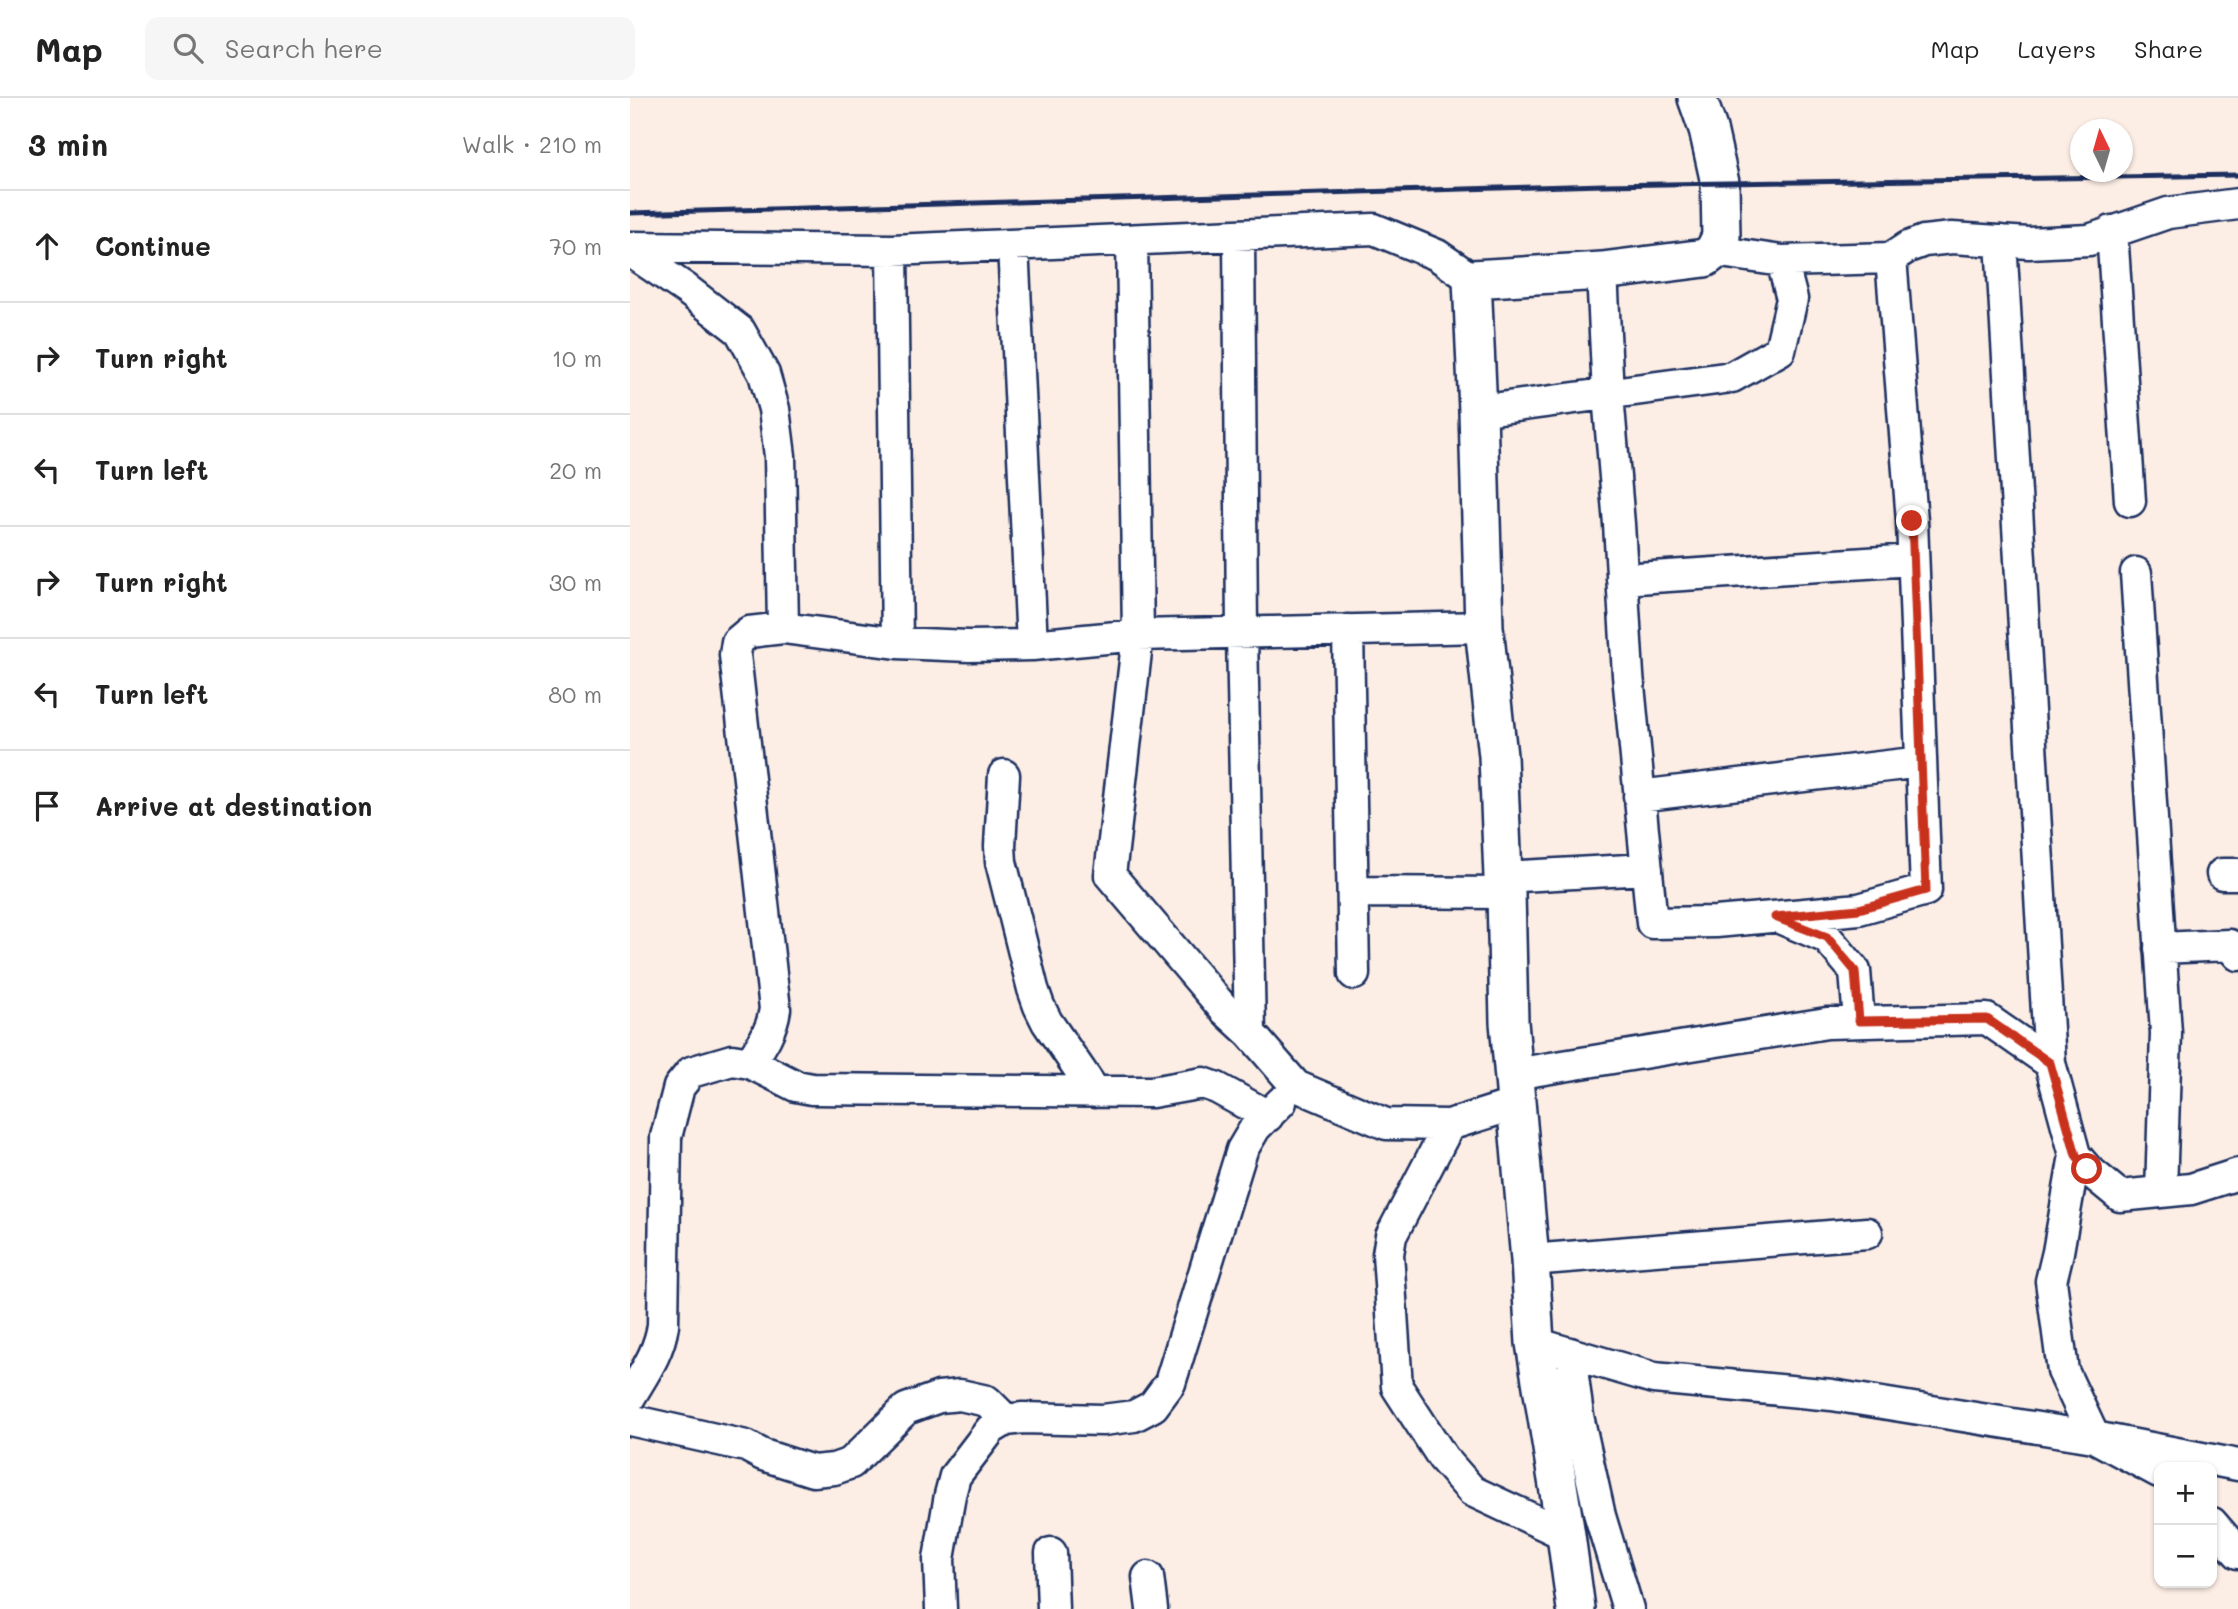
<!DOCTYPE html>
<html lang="en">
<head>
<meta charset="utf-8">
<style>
  :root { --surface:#fff; --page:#f6f6f6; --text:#222; --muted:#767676; --line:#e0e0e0 }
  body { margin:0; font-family:Mali,sans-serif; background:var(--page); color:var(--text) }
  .controls { position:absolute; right:21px; bottom:21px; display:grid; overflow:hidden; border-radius:14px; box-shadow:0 2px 5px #0004 }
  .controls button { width:63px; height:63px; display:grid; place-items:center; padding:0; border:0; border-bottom:2px solid var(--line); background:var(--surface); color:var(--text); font:35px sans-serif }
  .compass { position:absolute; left:1440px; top:21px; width:63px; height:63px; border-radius:50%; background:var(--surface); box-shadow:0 2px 5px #0004; rotate:355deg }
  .stop { position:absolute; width:21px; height:21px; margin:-16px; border:5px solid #c8321e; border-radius:50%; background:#fff }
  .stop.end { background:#c8321e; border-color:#fff; box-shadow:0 2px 7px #0008 }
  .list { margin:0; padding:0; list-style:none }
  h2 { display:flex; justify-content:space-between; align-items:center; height:91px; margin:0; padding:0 28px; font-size:30px }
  h2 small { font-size:23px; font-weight:400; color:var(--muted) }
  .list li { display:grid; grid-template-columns:46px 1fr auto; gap:21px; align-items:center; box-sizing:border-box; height:112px; padding:0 28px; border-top:2px solid var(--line) }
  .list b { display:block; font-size:26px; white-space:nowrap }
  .list em { font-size:23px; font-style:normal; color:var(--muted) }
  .icon { flex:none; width:38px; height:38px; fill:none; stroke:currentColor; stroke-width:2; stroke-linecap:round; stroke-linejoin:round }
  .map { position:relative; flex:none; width:1608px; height:1511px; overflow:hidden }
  header { display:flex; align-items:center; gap:42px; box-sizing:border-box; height:98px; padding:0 35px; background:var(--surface); border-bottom:2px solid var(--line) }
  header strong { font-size:33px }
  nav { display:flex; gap:38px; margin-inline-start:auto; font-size:24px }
  .search { width:490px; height:63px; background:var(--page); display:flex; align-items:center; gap:18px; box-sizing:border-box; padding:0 24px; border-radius:14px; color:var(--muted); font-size:26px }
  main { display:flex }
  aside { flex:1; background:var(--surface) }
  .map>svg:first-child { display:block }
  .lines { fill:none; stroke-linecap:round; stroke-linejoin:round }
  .minor-casing { stroke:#1b2f5e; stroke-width:35 }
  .tertiary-casing { stroke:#1b2f5e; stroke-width:42 }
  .minor { stroke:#fff; stroke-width:30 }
  .tertiary { stroke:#fff; stroke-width:37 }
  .rail { stroke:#1b2f5e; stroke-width:5 }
  .route { stroke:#c8321e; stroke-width:9 }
</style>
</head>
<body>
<header>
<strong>Map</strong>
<div class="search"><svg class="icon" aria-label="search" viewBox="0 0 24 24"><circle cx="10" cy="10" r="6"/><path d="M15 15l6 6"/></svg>Search here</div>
<nav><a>Map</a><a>Layers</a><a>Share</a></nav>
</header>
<main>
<aside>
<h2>3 min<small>Walk · 210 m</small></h2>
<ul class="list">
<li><svg class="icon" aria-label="ahead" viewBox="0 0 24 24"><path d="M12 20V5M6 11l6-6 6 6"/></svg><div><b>Continue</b></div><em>70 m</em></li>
<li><svg class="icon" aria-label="right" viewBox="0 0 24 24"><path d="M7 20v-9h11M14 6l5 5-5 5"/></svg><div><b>Turn right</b></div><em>10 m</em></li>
<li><svg class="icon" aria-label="left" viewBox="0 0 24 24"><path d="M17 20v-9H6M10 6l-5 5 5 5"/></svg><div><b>Turn left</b></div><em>20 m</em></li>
<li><svg class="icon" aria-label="right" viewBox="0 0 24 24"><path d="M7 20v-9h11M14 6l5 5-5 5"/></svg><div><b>Turn right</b></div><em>30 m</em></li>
<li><svg class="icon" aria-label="left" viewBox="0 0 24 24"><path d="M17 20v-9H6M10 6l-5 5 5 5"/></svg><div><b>Turn left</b></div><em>80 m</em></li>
<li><svg class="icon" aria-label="arrive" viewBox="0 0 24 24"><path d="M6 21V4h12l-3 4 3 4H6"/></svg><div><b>Arrive at destination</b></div></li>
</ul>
</aside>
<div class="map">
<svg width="1608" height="1511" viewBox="0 0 1608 1511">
  <rect width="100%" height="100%" fill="#fdeee5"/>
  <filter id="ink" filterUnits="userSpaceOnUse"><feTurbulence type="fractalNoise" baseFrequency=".0143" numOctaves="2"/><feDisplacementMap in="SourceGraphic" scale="14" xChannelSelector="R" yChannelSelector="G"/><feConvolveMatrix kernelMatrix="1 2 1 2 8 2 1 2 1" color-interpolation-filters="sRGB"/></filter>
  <g filter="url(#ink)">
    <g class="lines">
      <g class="minor-casing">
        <path id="minor" d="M1482 133 1500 403
          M609 137 612 536 620 935
          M502 142 508 537 480 777 595 912 620 935 666 988 756 1026 819 1027 886 1006
          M1371 143 1420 965 1445 1057 1457 1071 1490 1098 1561 1091 1608 1076
          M383 147 402 547
          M0 149 262 152 744 131 807 157 842 181
          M262 152 267 545
          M0 153 56 191 110 233 134 276 144 311 150 358 153 530
          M1084 153 1152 163 1261 160 1278 149 1294 143 1322 140 1399 145 1459 142 1538 115 1608 106
          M972 173 978 297 989 426 998 577 1022 825 1086 824 1229 811 1296 792 1282 423 1261 160
          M848 313 1102 279 1150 252 1162 201 1152 163
          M1506 475 1536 935 1531 1094
          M992 481 1283 462
          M718 532 724 876
          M374 677 370 748 371 764 403 891 409 908 417 924 465 994
          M1009 698 1291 664
          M1592 776H1608
          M873 779 1017 771
          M723 794 876 795
          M1152 821 1197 840 1225 873 1229 923
          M1530 850 1599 847 1608 857
          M120 965C132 947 142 932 145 911L105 557 107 544 119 534 153 530 267 545 339 548 402 547 508 537 854 529
          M884 976 1197 925 1357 921 1420 965
          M819 1027 761 1138 758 1156 767 1289 813 1360 842 1393 936 1437
          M1445 1057 1428 1154 1421 1183 1433 1273 1464 1339 1529 1374
          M900 1162 1237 1135
          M905 1245 1024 1280 1202 1297 1464 1339 1608 1367
          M940 1255 948 1318 970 1418 998 1511
          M0 1299C14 1275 29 1255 33 1227L36 1039 49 989 61 974 102 962 120 965 166 988 182 991 522 994 573 985 587 990 638 1018
          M0 1322 116 1348 133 1357 183 1373 204 1371 221 1365 276 1311 309 1299 330 1297 357 1303 376 1322
          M1582 1425 1608 1455
          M421 1455 423 1511
          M518 1479 522 1511
          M311 1511 309 1461 320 1397 325 1378 361 1331 376 1322 393 1320 473 1322 504 1318 523 1308 540 1285 612 1052 625 1030 651 1004"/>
      </g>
      <g class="tertiary-casing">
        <path id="tertiary" d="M946 1511 936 1437 905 1245 900 1162 879 924 876 795 873 779 868 658 854 529 848 313 842 181 972 173 1075 160 1084 153 1091 139 1090 85 1078 31 1067 0"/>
      </g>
      <use href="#minor" class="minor"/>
      <use href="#tertiary" class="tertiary"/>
      <path class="rail" d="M0 115 974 87 1608 77"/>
    </g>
  </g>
  <g class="lines" filter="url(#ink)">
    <path class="route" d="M1282 423 1296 792 1229 811 1145 819 1197 839 1225 873 1229 923 1357 921 1420 965 1446 1057 1457 1071"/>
  </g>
</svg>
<div class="controls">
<button>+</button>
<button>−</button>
</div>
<svg class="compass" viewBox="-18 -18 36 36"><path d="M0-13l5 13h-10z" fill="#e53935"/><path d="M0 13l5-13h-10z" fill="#767676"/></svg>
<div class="stop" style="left:1457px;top:1071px"></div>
<div class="stop end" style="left:1282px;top:423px"></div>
</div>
</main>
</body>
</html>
